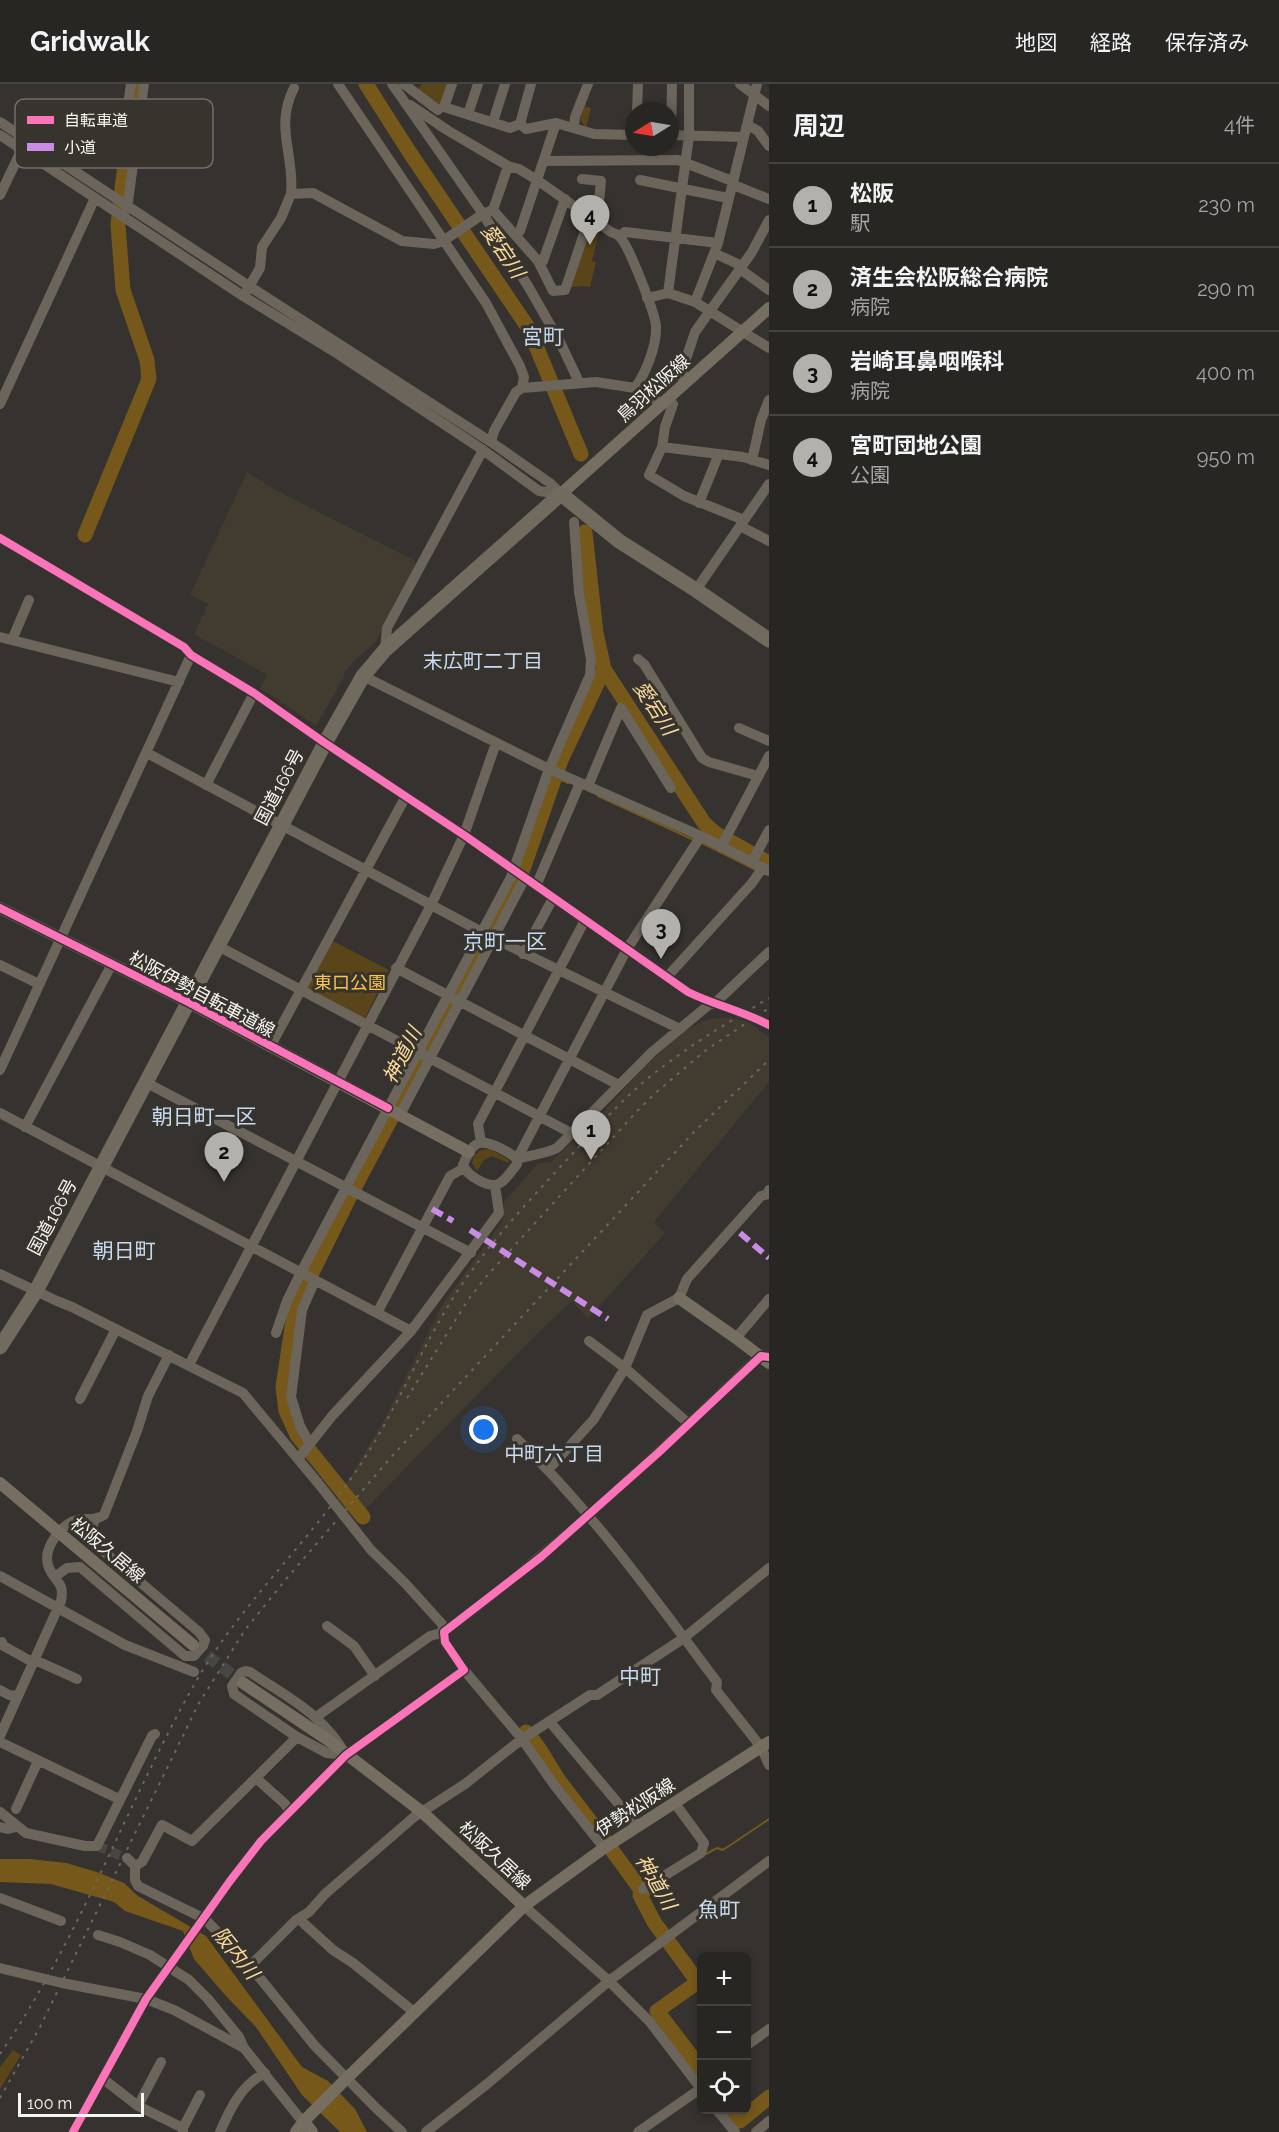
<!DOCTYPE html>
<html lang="ja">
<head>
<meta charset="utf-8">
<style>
  :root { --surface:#282623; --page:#302e2b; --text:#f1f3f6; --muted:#a5a5a6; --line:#444341; --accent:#b3b1ac }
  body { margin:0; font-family:Raleway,"Noto Sans JP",sans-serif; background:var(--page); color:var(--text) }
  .controls { position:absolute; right:18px; bottom:18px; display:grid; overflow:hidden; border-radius:9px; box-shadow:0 3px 9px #0003 }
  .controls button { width:54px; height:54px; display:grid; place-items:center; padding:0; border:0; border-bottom:2px solid var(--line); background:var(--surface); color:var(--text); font:30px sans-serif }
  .compass { position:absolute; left:625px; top:18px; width:54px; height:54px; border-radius:50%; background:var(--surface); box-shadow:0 3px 9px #0003; rotate:259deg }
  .scale { position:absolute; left:18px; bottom:15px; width:126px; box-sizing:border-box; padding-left:6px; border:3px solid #f7f5f0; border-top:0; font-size:16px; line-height:21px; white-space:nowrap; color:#f7f5f0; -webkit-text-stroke:4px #37332d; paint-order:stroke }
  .you { position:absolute; left:484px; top:1346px; width:21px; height:21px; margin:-15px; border:4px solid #fff; border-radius:50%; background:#1a73e8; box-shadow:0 0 0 9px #1a73e833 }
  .badge { display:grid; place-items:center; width:39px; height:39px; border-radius:50%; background:var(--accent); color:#111; font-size:20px; font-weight:700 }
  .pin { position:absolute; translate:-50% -50px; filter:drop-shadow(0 2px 3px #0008) }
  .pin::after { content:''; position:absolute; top:32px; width:21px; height:18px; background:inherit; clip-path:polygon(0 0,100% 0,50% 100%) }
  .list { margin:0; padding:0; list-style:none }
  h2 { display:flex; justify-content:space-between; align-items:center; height:78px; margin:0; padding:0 24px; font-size:26px }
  h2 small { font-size:20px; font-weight:400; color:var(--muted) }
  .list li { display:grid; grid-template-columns:39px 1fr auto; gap:18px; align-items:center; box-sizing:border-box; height:84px; padding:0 24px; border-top:2px solid var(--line) }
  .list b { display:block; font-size:22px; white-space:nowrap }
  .list p { margin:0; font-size:20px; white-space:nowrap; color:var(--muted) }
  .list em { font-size:20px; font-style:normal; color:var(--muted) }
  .icon { flex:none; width:33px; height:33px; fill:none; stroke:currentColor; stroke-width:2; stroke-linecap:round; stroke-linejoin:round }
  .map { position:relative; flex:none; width:769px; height:2048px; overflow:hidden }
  header { display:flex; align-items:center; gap:36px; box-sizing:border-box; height:84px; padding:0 30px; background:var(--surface); border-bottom:2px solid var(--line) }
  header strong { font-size:28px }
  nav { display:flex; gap:33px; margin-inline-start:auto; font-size:21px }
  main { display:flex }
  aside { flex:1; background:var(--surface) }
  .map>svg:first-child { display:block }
  .built { fill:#413b30 }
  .green { fill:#5a4419 }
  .water { fill:#76581b }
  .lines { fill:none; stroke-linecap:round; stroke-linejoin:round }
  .stream { stroke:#76581b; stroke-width:2 }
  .river { stroke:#76581b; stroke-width:15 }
  .minor-tunnel { stroke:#484642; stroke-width:10; stroke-dasharray:10 5; stroke-linecap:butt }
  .major-tunnel { stroke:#484642; stroke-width:12; stroke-dasharray:12 6; stroke-linecap:butt }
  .minor { stroke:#6b655b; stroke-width:10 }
  .major { stroke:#766e61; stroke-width:12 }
  .highway { stroke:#716a5e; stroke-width:15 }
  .rail { stroke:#6b6862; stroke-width:2; stroke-dasharray:3 6; stroke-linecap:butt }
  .quiet { stroke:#ca8be6; stroke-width:6; stroke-dasharray:12 6; stroke-linecap:butt }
  .cycleway-casing { stroke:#37332d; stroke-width:11 }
  .cycleway { stroke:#fb73b8; stroke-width:8 }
  .labels { text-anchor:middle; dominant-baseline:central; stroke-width:6; stroke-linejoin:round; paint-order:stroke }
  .street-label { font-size:18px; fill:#f7f5f0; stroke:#37332d }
  .park-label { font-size:18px; fill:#fcc350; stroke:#37332d }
  .water-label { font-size:20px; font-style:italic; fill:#fcda9d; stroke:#37332d }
  .neighbourhood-label { font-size:20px; fill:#c6daf2; stroke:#37332d }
  .quarter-label { font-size:21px; fill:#c6daf2; stroke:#37332d }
  .key { fill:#37332d; stroke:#716d68; stroke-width:1.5 }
  .key-label { font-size:16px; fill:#f7f5f0 }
</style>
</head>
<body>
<header>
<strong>Gridwalk</strong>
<nav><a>地図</a><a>経路</a><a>保存済み</a></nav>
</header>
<main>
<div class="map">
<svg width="769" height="2048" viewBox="0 0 769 2048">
  <rect width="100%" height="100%" fill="#35322f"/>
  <path class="built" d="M247 388 272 404 414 476 416 483 375 559 355 576 344 589V593L316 642 271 611 260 605 267 591 194 550 208 520 190 511Z
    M727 933 747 937 769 953V998L654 1138 665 1149 588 1235 572 1217 536 1251 355 1436 337 1415 383 1338 442 1221 503 1136 504 1118 538 1079 551 1078 608 1023 642 985 684 947 705 936Z"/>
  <path class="green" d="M422 0H448L441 24 417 7Z
    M584 22 591 24 586 44 580 36Z
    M590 141 600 144 592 177 596 178 590 203 581 202 568 204Z
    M333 857 389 886 365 934 360 935 309 907 307 902Z
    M490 1065 509 1076 508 1079 492 1072 484 1076 477 1087 472 1079C474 1069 479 1065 490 1065Z
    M13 1966 21 1971 0 2005V1983Z"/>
  <path class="water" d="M0 1775H30L66 1779 97 1788 124 1799 138 1812 206 1852 302 1983 328 1997 355 2025 367 2048H340L302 2011 256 1943 226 1912 194 1875 183 1847 125 1827 114 1818 51 1800 0 1798Z"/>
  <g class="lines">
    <path class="stream" d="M555 693 568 699
      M598 712 694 756
      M702 759 756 786
      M706 1770 717 1764 723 1766 769 1735"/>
    <path class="river" d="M366 0 410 69 529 245 581 370
      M585 448 596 549 604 585 704 739 715 749 769 779
      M85 451 149 295 147 276 123 206 118 141 123 96 137 0
      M363 1433 297 1351 286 1327 283 1303 295 1223 350 1112 523 785 561 676 604 585
      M526 1648C541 1663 548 1681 560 1698 588 1734 616 1771 643 1809L640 1811 654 1838 698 1898 657 1927 702 1986
      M732 2026 740 2037 769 2013"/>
    <path class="minor-tunnel" d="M97 1762 127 1774"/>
    <path class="major-tunnel" d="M193 1561 243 1599"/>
    <path class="minor" d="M131 0 128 21 140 25
      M338 0 486 219 520 282 524 293 522 304 516 308 494 347 491 358
      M392 0 483 130 528 202 560 258 579 298
      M404 0 438 26
      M452 0 444 23 510 44 520 40 526 45 556 39
      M740 0 769 22
      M410 21 447 46 508 82 519 85 537 96 520 147 515 151
      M637 27 638 0
      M468 30 478 0
      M0 38 249 202 491 358 550 399 561 410
      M493 38 505 0
      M520 40 531 0
      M748 41 758 47 769 62
      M574 43 575 33 588 0
      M0 51 243 212 338 270 483 366 539 407 561 410
      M634 51 594 50 556 39 537 96 611 148C613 149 617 150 619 152 628 159 655 229 656 242 657 261 646 289 635 304
      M670 51 744 53
      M671 52 672 0
      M544 77 678 76 732 97 736 102 769 115
      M582 95 601 97 598 129 595 135
      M640 96 728 114
      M291 110C295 71 274 43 294 4
      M0 111 22 65
      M127 125 144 0
      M493 126 508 82
      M620 152 625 148 718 159
      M714 169 742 182
      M538 177H543L565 115
      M740 185 769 206
      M246 208 260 184 262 163 281 134 291 110 313 109 402 157 434 160 443 157 483 130 493 126 538 177 553 207 565 206 590 132
      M668 209 689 52V0
      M647 214 668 209 695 218 769 264
      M695 218 718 159 757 0
      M683 301V284L695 248 752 168 769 136
      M522 304 596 298 635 304 662 320
      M666 316 673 320 665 343 662 363 743 373 769 381
      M0 320 95 114
      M662 363 649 391 684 412 744 436
      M752 376 761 336 769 316
      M699 419 718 372
      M740 442 769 457
      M0 454 184 563 191 571 254 609 325 659 464 751 688 908C714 921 743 927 769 941
      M696 506 769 400
      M0 553 179 598
      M12 556 29 516
      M385 566 387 544 483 366
      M638 575 644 580 702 674 709 678 758 692
      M363 592 549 685 701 752 769 787
      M739 644 769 657
      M147 669 493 854 680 945
      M206 701 254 609
      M588 702 621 624 671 704
      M721 763 769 672
      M752 778 769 746
      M536 802 580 699
      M218 862 571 1049
      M523 870 553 814
      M0 881 39 900
      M396 884 615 999 618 1002
      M667 893 752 799 763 783
      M714 920 769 868
      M270 963 406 712
      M0 986 191 571
      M145 998 471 1169
      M0 1029 377 1229 450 1092 464 1084
      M400 1031 525 794
      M25 1043 112 880
      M481 1058 478 1040 585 836
      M517 1075C512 1070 506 1067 500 1064 478 1053 472 1059 463 1081 466 1091 490 1106 500 1099 507 1095 512 1086 517 1080V1075L627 865 701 752
      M517 1075C530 1071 545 1070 557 1064L652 968 711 919
      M0 1190 57 1217 72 1223 243 1309 318 1399 371 1466 405 1499 442 1540 444 1548 430 1552 316 1633
      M377 1229 411 1247
      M276 1249 287 1217 301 1188 511 793 549 685 590 591 591 576 579 508 574 438
      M736 1254 769 1215
      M589 1257 625 1284 688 1339
      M189 1281 431 821 464 751 496 659
      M80 1315 116 1245
      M517 1355C592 1427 654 1514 717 1598L716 1606 761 1663 769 1681
      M310 1360 300 1342 291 1313 302 1226 315 1196
      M298 1375 332 1332 411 1247 499 1129 495 1101
      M549 1385 594 1335 625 1284 647 1231 679 1214 687 1195 761 1112 768 1110 769 1106
      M0 1492 125 1561 194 1588
      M56 1492 67 1484 80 1483 185 1572H194L203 1562 205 1556 199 1548 94 1459 92 1451 94 1435
      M327 1542 354 1562 375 1592
      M2 1558V1561L34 1579
      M35 1576 77 1595
      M464 1586 522 1655 555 1702 604 1764
      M245 1587 250 1588C287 1613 323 1630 346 1671L327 1669 297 1653 234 1610 232 1602 241 1589Z
      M0 1606 9 1611 18 1612
      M550 1638 637 1742
      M0 1652 61 1517C65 1498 55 1498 49 1484 42 1467 56 1449 68 1440 79 1431 93 1439 104 1431L137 1347 148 1312 169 1271
      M0 1658 119 1715
      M256 1694 285 1720 289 1727
      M16 1725 38 1677
      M0 1728 26 1749 85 1762H97L152 1652 155 1650
      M0 1743 8 1745 16 1743
      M127 1774 135 1782V1796L138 1802 205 1835 250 1882 315 1962 377 2025 402 2048
      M135 1782 142 1778 162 1741 192 1757 297 1653
      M643 1805 701 1769 704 1759 674 1718
      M0 1814 61 1837
      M524 1822 609 1897 650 1938 702 2006
      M299 1835 333 1866 353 1879 414 1928
      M98 1851 120 1858 150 1871 189 1896 208 1915 239 1953 244 1964 298 2032 304 2037
      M250 1882 296 1836 309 1828 325 1810 414 1733 465 1700 522 1655 590 1611H597L684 1554 769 1484
      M0 1884 62 1899 146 1915 174 1926 244 1964
      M746 1962 769 1945
      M102 1994 138 2022 183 2044V2048
      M138 2022 161 1978
      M717 2026 735 2048
      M183 2044 200 2011
      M73 2048 146 1915 230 1797 261 1757 346 1671 464 1586 445 1558 444 1548C553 1468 651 1376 748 1283L761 1272 766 1273
      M220 2048C230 2025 241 2001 265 1989
      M426 2048 487 2000 609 1897 769 1777
      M638 2048 700 2005 702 2001
      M756 2048 769 2037"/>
    <path class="major" d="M561 410 769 224
      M0 824 188 918 469 1068
      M679 1214 736 1254 769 1279
      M0 1399 193 1561
      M243 1599 328 1656 422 1728 524 1822
      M304 2037 312 2048
      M296 2048 304 2037 346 1995 524 1822 604 1764 769 1658"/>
    <path class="highway" d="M0 1263 36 1207 325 659 363 592 385 566 561 410 619 457 696 506 769 556"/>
    <path class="rail" d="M407 1314 468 1216 485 1194 640 1024 659 1006 706 966 769 924
      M0 1970C80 1854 126 1721 195 1599 238 1524 303 1464 352 1393 392 1336 417 1272 453 1214 481 1170 515 1132 549 1095 581 1061 612 1025 647 995 685 964 727 939 769 914
      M0 2014 40 1943 199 1619 245 1546 287 1494 393 1371 695 1047 769 976"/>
    <path class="quiet" d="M432 1125 453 1137
      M470 1146 608 1235
      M740 1149 769 1174"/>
    <g class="cycleway-casing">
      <path id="cycleway" d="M0 454 184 563 191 571 254 609 325 659 464 751 688 908C714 921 743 927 769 941
        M0 824 188 918 388 1024
        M73 2048 146 1915 230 1797 261 1757 346 1671 464 1586 445 1558 444 1548 541 1473 658 1369 761 1272 769 1273"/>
    </g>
    <use href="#cycleway" class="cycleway"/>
  </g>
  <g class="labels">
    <g class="street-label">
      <text transform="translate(653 304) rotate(-42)">鳥羽松阪線</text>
      <text transform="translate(279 703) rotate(-62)">国道166号</text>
      <text transform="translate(202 910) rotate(28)">松阪伊勢自転車道線</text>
      <text transform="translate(52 1133) rotate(-62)">国道166号</text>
      <text transform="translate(108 1466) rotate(40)">松阪久居線</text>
      <text transform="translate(635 1723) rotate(-33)">伊勢松阪線</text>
      <text transform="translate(495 1771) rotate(43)">松阪久居線</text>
    </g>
    <g class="park-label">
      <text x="350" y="898">東口公園</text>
    </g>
    <g class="water-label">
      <text transform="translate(503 167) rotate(56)">愛宕川</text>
      <text transform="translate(655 624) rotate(57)">愛宕川</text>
      <text transform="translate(402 971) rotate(-63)">神道川</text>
      <text transform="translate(656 1798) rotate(60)">神道川</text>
      <text transform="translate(236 1869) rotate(51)">阪内川</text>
    </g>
    <g class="neighbourhood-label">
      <text x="483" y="577">末広町二丁目</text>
      <text x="554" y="1370">中町六丁目</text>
    </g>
    <g class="quarter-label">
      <text x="543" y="252">宮町</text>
      <text x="505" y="857">京町一区</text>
      <text x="204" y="1032">朝日町一区</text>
      <text x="124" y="1166">朝日町</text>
      <text x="640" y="1592">中町</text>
      <text x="719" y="1825">魚町</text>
    </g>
  </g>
  <rect x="15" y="15" width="198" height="69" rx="9" class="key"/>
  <rect x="27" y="32" width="27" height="8" fill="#fb73b8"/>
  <rect x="27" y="59" width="27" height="8" fill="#ca8be6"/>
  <g class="key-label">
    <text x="64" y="42">自転車道</text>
    <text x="64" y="69">小道</text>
  </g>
</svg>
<div class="controls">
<button>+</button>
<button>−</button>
<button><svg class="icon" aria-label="locate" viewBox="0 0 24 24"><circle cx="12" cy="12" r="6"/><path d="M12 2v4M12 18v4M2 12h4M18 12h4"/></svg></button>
</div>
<svg class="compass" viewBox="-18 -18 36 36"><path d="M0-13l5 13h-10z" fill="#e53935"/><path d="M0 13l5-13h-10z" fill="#a5a5a6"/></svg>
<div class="scale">100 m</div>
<div class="you"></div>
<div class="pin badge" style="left:591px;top:1076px">1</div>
<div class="pin badge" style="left:224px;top:1098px">2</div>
<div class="pin badge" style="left:661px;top:875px">3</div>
<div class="pin badge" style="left:590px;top:161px">4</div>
</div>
<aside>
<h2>周辺<small>4件</small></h2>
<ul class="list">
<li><span class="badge">1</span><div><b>松阪</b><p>駅</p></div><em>230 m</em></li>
<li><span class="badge">2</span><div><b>済生会松阪総合病院</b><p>病院</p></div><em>290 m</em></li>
<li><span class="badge">3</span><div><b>岩崎耳鼻咽喉科</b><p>病院</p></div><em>400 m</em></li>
<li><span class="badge">4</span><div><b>宮町団地公園</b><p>公園</p></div><em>950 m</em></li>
</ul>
</aside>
</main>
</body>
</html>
